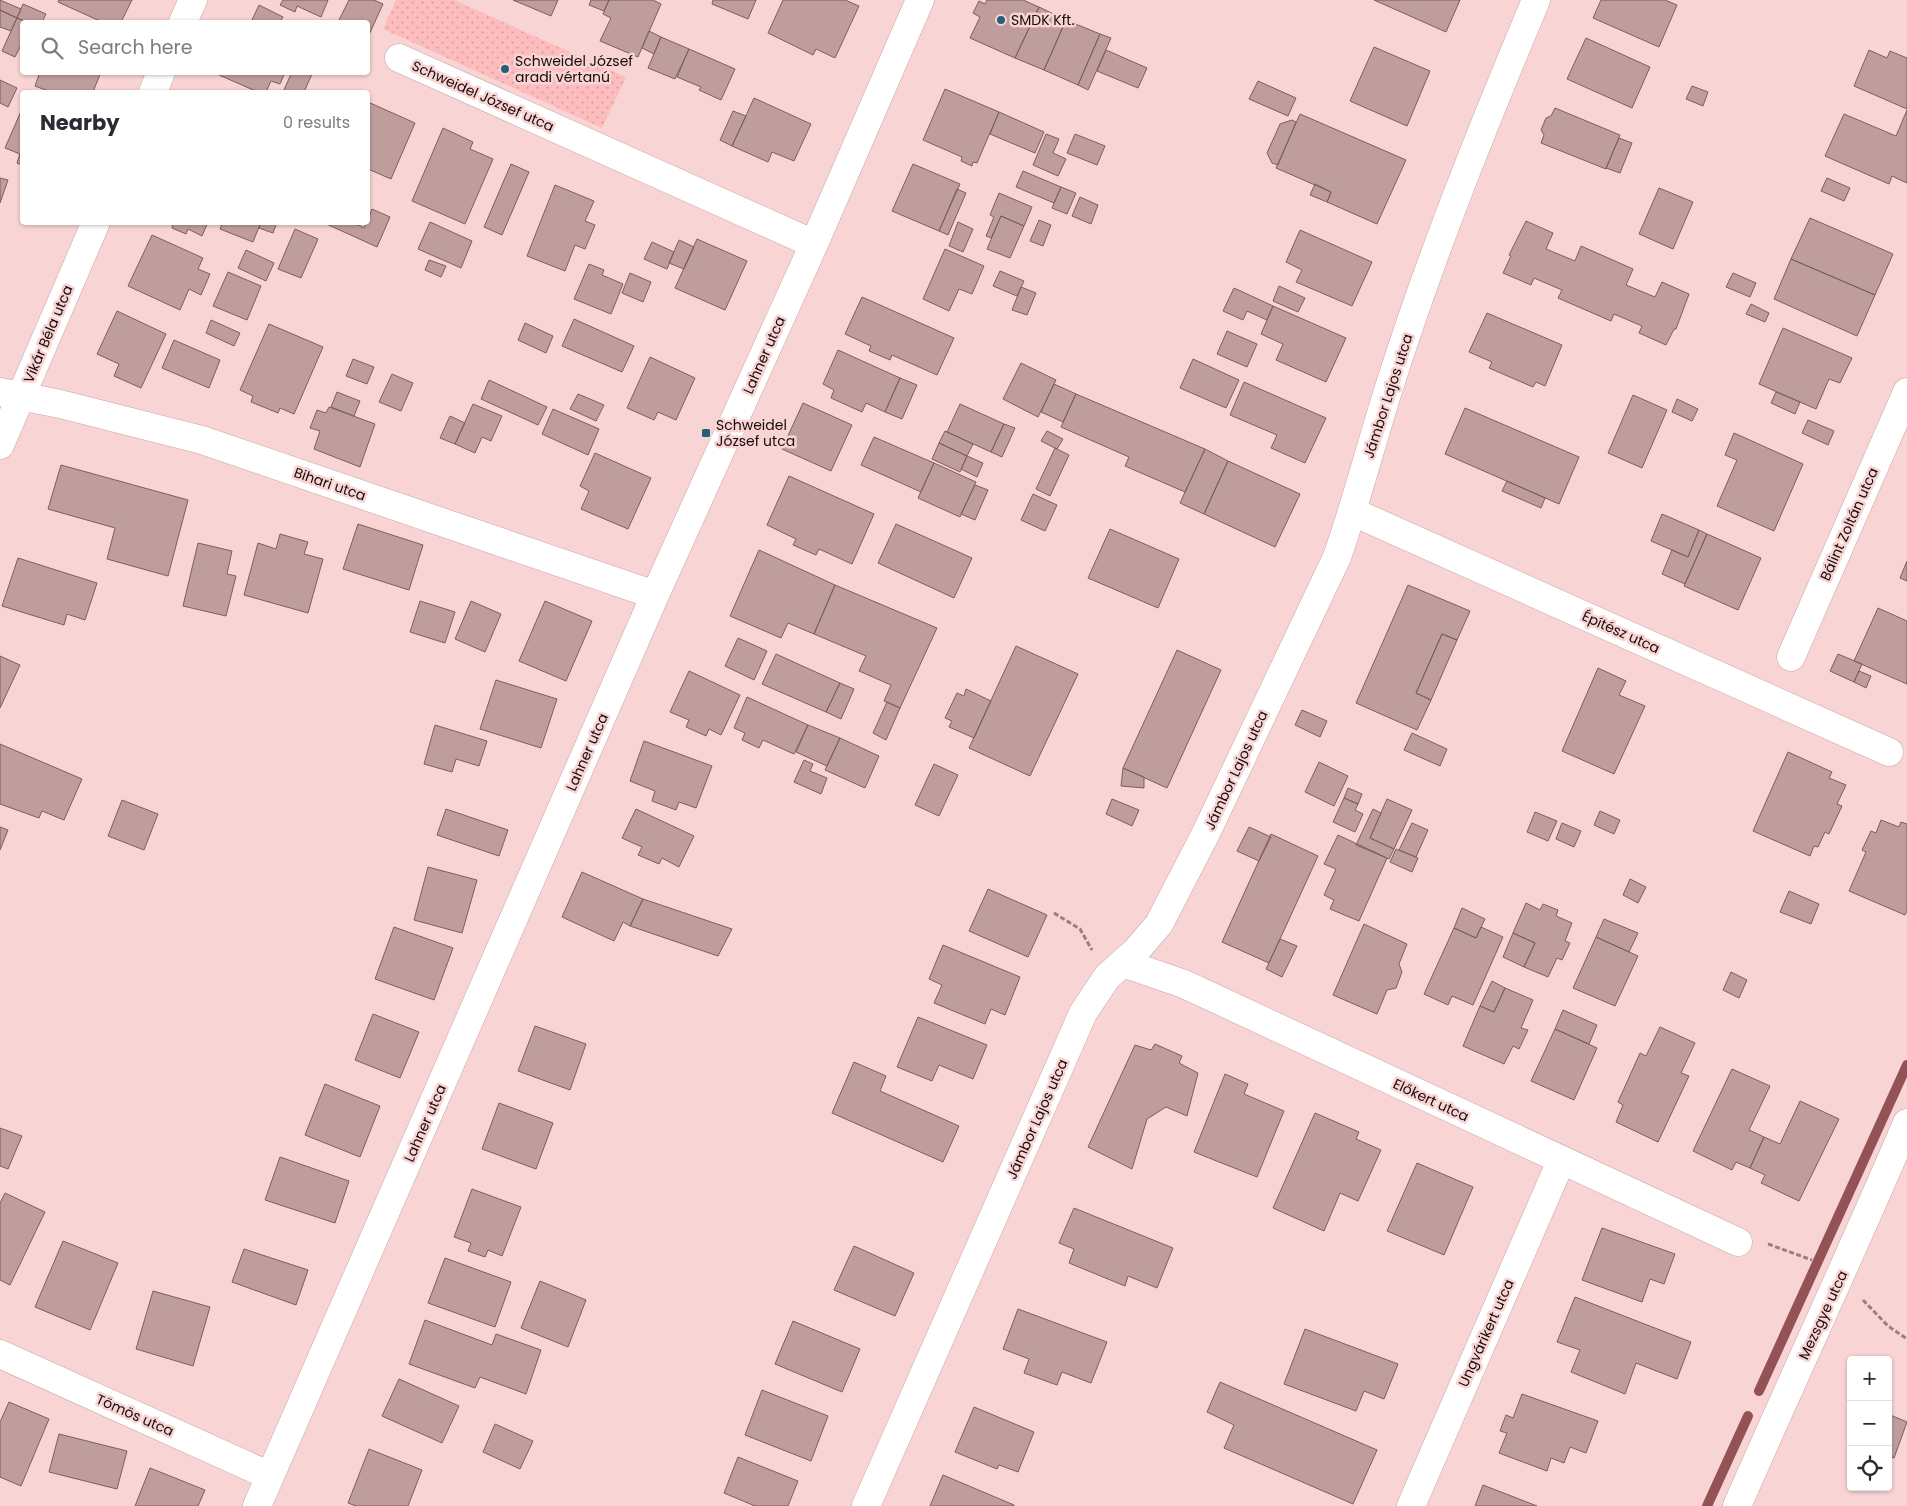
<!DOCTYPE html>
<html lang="en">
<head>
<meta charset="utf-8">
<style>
  :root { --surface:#fff; --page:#f7f7f7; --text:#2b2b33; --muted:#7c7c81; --line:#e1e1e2 }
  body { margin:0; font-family:Poppins,sans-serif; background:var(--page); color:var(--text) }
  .controls { position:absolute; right:15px; bottom:15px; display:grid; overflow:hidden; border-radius:5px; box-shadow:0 1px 4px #0004 }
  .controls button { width:45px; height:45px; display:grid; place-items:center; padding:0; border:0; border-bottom:1px solid var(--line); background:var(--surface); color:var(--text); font:25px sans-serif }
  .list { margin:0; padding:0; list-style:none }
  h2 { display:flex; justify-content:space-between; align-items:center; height:65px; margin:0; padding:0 20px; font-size:21px }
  h2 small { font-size:16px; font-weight:400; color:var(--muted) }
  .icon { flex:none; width:28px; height:28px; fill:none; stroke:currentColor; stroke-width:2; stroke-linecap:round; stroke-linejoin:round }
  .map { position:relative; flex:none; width:1907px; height:1506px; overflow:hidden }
  .search { position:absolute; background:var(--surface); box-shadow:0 1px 4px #0004; left:20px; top:20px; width:350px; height:55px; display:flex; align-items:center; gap:12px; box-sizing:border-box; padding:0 18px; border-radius:5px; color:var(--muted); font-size:19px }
  .panel { position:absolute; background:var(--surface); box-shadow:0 1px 4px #0004; left:20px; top:90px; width:350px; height:135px; border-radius:5px }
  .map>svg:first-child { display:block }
  .grass { fill:url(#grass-dots) }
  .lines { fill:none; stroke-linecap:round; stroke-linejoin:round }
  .stream { stroke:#935356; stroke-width:10 }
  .building { fill:#c09d9d; stroke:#7d5d5d }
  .minor-casing { stroke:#c9a5a5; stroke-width:29 }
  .path { stroke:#997f7f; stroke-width:3; stroke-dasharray:5 2.5; stroke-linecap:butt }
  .minor { stroke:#fff; stroke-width:28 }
  .poi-dot { fill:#246078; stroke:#f9d4d4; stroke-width:2 }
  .labels { text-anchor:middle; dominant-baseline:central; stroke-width:5; stroke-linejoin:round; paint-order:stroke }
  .poi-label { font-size:14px; fill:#160a0b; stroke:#f9d4d4; text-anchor:start }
  .street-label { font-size:14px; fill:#160a0b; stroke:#f9d4d4 }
</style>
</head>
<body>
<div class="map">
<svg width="1907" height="1506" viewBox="0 0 1907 1506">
  <defs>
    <pattern id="grass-dots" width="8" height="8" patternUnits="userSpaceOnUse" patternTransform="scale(1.25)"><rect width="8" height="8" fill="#fdbcbd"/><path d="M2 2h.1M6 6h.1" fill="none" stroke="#d8a0a1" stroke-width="1.8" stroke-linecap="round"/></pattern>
  </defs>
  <rect width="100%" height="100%" fill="#f9d4d4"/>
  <path class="grass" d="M396 0H454L626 77 602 128 383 29Z"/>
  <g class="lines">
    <path class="stream" d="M1759 1391 1907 1065
      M1707 1506 1748 1416"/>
  </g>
  <path class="building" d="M0 0 21 9 17 18 0 10Z
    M59 0H132L121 22H102L58 2Z
    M283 0H328L321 17 297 6 295 12 280 5Z
    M349 0H374L383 4 368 37V22H338Z
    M513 0H558L551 16Z
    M591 0H609L604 11 589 5Z
    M609 0H653L661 4 638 57 600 41 611 18 603 14Z
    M713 0H756L748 19 712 4Z
    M783 0H845L859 6 835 58 816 49 813 55 768 33Z
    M987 0H1023L1039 7 1015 58 970 38 980 17 973 13 979 1 985 4Z
    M1374 0H1460L1446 32Z
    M1601 0H1665L1677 5 1659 47 1593 18Z
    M23 4 46 14 42 22H27L17 18Z
    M259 5 283 17 280 22H258L252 20Z
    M1039 7 1066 20 1044 70 1015 58Z
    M0 10 17 18 11 31 0 27Z
    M17 18 27 22H22V48L20 47 15 57 2 51Z
    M1066 20 1100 34 1078 85 1044 70Z
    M649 31 661 37 654 54 642 48Z
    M1100 34 1111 38 1088 90 1078 85Z
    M661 37 689 49 675 79 648 68Z
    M1586 38 1650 67 1632 108 1567 79Z
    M1374 47 1430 71 1407 126 1350 101Z
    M689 49 735 69 721 100 699 90 701 87 677 77Z
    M1106 50 1147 68 1138 88 1097 71Z
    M1869 50 1887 58 1890 51 1907 58V109L1854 86Z
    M40 72H101L93 92H51L35 86Z
    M220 72H285L280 84 271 81 266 92H258L219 75Z
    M292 72H313L304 92H283Z
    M0 80 17 88 8 107 0 103Z
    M1258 81 1296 98 1288 116 1249 99Z
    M1692 86 1708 92 1703 106 1686 99Z
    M945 89 999 112 977 163 973 162 972 166 961 161 962 157 923 140Z
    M754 98 811 124 794 161 772 152 768 162 732 146Z
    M368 102 415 123 391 179 368 169Z
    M1555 108 1620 135 1606 169 1541 143 1544 135 1541 130 1546 118 1551 116Z
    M22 109V165L17 163 20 154 5 148Z
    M1907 110V183L1892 176 1889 184 1825 156 1844 114 1896 136Z
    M733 111 746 116 732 146 720 140Z
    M999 112 1044 132 1035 153 990 134Z
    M1300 114 1406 160 1377 224 1327 202 1331 192 1276 168Z
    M1292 120 1296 122 1278 165 1272 163 1267 153 1280 124Z
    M443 128 473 142 470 149 493 159 465 224 412 201Z
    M1046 134 1059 139 1053 153 1066 159 1058 176 1033 165Z
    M1075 134 1105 146 1097 165 1067 153Z
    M1619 138 1632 143 1620 173 1606 168Z
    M511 164 529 172 502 235 484 227Z
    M913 164 960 184 939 231 892 211Z
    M1023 171 1061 187 1054 203 1016 187Z
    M0 178 8 180 0 203Z
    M1827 178 1850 188 1844 201 1821 191Z
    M1315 184 1331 192 1327 202 1310 195Z
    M555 185 594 201 585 221 595 225 585 249 575 245 565 271 527 256Z
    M1061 187 1076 193 1067 214 1052 208Z
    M1659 188 1693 202 1673 249 1639 234Z
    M957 189 966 193 948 235 939 231Z
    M999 193 1032 207 1024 226 1001 216 991 238 986 236 994 217 990 215Z
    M1080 197 1098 205 1091 224 1072 216Z
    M372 209 390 217 377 247 322 222H353L364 228Z
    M1001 216 1024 226 1010 258 987 249Z
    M1810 218 1893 254 1875 295 1791 259Z
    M1039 220 1051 225 1043 246 1030 241Z
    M1526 221 1553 233 1546 249 1575 261 1581 246 1633 269 1626 285 1655 297 1662 282 1689 294 1676 329H1674L1666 345 1639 333 1642 326 1614 314 1611 321 1558 298 1562 290 1534 278 1531 285 1503 273 1511 256 1509 255Z
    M173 222H208L202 236 188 229 186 234 172 228Z
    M223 222H261L253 242 220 229Z
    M261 222H277L273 233 259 228Z
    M430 222 472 241 461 268 418 249Z
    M958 222 973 229 963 252 949 246Z
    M295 229 318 239 301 278 278 269Z
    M1300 230 1372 262 1352 306 1296 282 1302 270 1286 262Z
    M152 235 203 258 198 269 210 274 201 295 189 289 180 310 128 286Z
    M697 239 747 261 725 310 675 288Z
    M679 240 694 247 684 269 669 263Z
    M652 242 674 252 667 269 644 259Z
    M945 249 984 266 972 294 959 289 949 311 923 299Z
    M246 250 274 263 266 281 238 268Z
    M1791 259 1875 295 1857 336 1774 299Z
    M429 260 446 266 441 277 425 270Z
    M589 264 604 270 602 275 623 284 611 314 574 299Z
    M1000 271 1024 281 1017 296 993 286Z
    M228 272 261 286 247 320 213 306Z
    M630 273 651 282 643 302 622 293Z
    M1733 273 1756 283 1750 297 1726 287Z
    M1279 286 1305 298 1298 312 1273 301Z
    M1021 287 1036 293 1027 315 1012 310Z
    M1234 288 1273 306 1267 320 1247 311 1243 320 1223 311Z
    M862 297 954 338 937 375 892 355 890 360 869 351 871 346 845 334Z
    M1751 304 1769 313 1765 322 1746 314Z
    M1273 306 1346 338 1326 382 1276 360 1283 344 1261 334Z
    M117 311 166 334 141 388 114 376 119 364 97 354Z
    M1487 313 1562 345 1545 386 1536 382 1533 387 1489 368 1492 362 1469 352Z
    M574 319 634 346 622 372 562 346Z
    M211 320 240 333 234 346 206 333Z
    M525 323 553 336 546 353 518 340Z
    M269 324 323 347 294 414 280 408 278 413 251 402 253 396 240 390Z
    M1783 328 1852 358 1840 383 1829 379 1816 409 1759 384Z
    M1227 331 1257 344 1247 367 1217 354Z
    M174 340 220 360 209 388 162 368Z
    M838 350 900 378 885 412 866 403 862 412 831 398 834 390 823 384Z
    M650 357 695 378 676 420 658 412 654 420 627 408Z
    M353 359 374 367 367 384 346 376Z
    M1193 359 1239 380 1226 408 1180 388Z
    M1021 363 1056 380 1038 417 1003 399Z
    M392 374 413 383 401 411 379 402Z
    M900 378 917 385 902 419 885 412Z
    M489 380 547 407 538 425 481 399Z
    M1244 382 1326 418 1305 463 1271 448 1277 435 1230 415Z
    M1054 384 1076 394 1063 422 1041 412Z
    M337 392 360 401 354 416 331 407Z
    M1776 392 1800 402 1795 414 1771 403Z
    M578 394 604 405 596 421 570 409Z
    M1076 394 1205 449 1185 492 1125 466 1129 457 1061 427Z
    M1633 395 1667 410 1642 468 1608 453Z
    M1677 399 1698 409 1692 421 1672 412Z
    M803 403 852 425 831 471 782 449Z
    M473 404 502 416 491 441 482 437 475 453 455 444Z
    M960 404 1004 424 991 452 947 432Z
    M329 407 375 424 360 467 314 449 320 431 310 428 317 410 326 413Z
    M1465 408 1579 457 1559 504 1445 454Z
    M553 409 599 429 588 455 542 434Z
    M450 416 465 423 455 444 440 438Z
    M1808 420 1834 431 1828 445 1802 433Z
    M1004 424 1015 428 1002 457 991 452Z
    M945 431 973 444 967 456 939 443Z
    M1047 431 1063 439 1057 449 1041 441Z
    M1734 433 1803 464 1774 531 1717 506 1737 460 1725 455Z
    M874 437 934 463 921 492 861 465Z
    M939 443 967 456 960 472 932 459Z
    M1055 448 1069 455 1050 496 1036 489Z
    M1205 449 1228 461 1204 514 1180 503Z
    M595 453 651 478 628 529 581 509 589 491 580 486Z
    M967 456 983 463 977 477 961 469Z
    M1228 461 1300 494 1275 547 1204 514Z
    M934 463 976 482 960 517 918 498Z
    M61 465 188 500 168 576 107 559 115 528 48 509Z
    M789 476 874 514 852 564 819 549 816 555 793 545 796 539 767 525Z
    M1507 481 1545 498 1541 508 1502 491Z
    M975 485 988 490 975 520 961 514Z
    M1033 494 1057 505 1045 531 1021 520Z
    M1662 514 1699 530 1688 557 1651 541Z
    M358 524 423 545 409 590 343 569Z
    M896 524 972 558 954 598 878 563Z
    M1110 529 1179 559 1158 608 1088 578Z
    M1699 530 1707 534 1685 584 1662 574 1672 550 1688 557Z
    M280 534 308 542 304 554 323 559 308 613 244 595 258 543 276 549Z
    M1707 534 1761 558 1738 610 1684 586Z
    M198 543 232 551 227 574 236 576 226 616 183 606Z
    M759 550 835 585 814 634 788 623 781 638 730 616Z
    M18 558 97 583 85 620 67 614 64 625 2 606Z
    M1907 561V581L1900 578Z
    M835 585 937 628 900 708 884 701 891 685 859 671 866 656 814 634Z
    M1408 585 1470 611 1457 640 1442 634 1416 693 1431 700 1417 730 1356 703Z
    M420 601 455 612 445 643 410 632Z
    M471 601 501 614 485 652 455 639Z
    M545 601 592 621 566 681 519 661Z
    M1878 608 1907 621V684L1854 661Z
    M1442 634 1457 640 1431 700 1416 693Z
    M738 638 767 651 754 680 725 666Z
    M1016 646 1078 674 1030 776 969 748Z
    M1177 650 1221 670 1167 788 1123 768Z
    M776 654 840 683 826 712 762 684Z
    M1838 654 1862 664 1854 682 1830 671Z
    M0 656 20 665 0 708Z
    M1598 668 1626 681 1619 695 1645 706 1614 774 1562 751Z
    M689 671 740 695 721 735 709 729 706 736 686 727 689 720 670 712Z
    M1859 671 1871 676 1866 688 1854 682Z
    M496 680 557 699 541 748 480 729Z
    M840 683 854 689 841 719 826 712Z
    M966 689 991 701 974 738 949 727 952 721 945 718 957 693 964 696Z
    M747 697 808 725 794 754 763 740 759 748 742 740 745 733 734 728Z
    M887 702 900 708 886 740 873 733Z
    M1302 710 1327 721 1320 737 1295 725Z
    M435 725 487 741 479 766 456 759 452 772 424 764Z
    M808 725 840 738 827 766 796 752Z
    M1412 733 1447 749 1440 766 1404 750Z
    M840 738 879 756 865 788 825 770Z
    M644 741 712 766 696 808 679 802 676 810 652 801 655 791 630 781Z
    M0 744 82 779 64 820 42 811 39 818 0 804Z
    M1788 752 1832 772 1829 778 1846 785 1837 804 1842 806 1829 834 1825 832 1818 847 1814 846 1810 856 1753 831Z
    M804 760 813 764 810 771 827 778 821 794 794 782Z
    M1319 762 1348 776 1334 806 1305 792Z
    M934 764 958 775 939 816 915 805Z
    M1123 768 1144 777V788L1121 786Z
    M1348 788 1362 794 1358 804 1344 798Z
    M1344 798 1358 804 1355 810 1363 814 1355 832 1333 822Z
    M1112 799 1139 810 1132 826 1106 814Z
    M1387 799 1412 810 1394 849 1370 838Z
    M122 800 158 814 144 850 108 836Z
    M446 809 508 830 499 856 437 835Z
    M636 809 694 836 679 867 662 858 659 864 638 855 642 847 622 838Z
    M1373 809 1381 813 1370 838 1394 849 1389 859 1356 845Z
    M1600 811 1620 820 1614 834 1594 825Z
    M1535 812 1557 821 1548 841 1527 832Z
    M1881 820 1899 827 1901 822 1907 824V911L1905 915 1849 891 1866 852 1862 850 1871 831 1876 833Z
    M1412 823 1428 830 1416 857 1399 850Z
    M1562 823 1581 831 1574 847 1556 839Z
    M0 827 8 830 0 850Z
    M1249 827 1271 837 1259 861 1237 851Z
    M1271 834 1318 856 1269 963 1222 942Z
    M1338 835 1387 858 1359 921 1330 909 1334 900 1324 895 1336 869 1324 864Z
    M1396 849 1418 858 1412 872 1390 862Z
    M428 867 477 880 462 933 414 920Z
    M582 872 643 899 630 926 623 922 614 941 562 917Z
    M1630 879 1646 887 1638 903 1623 895Z
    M988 889 1047 915 1028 957 969 931Z
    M1789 891 1819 904 1811 924 1780 912Z
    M643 899 732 929 718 956 630 926Z
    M1526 903 1540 910 1543 904 1558 910 1556 916 1572 923 1565 941 1570 943 1562 960 1557 958 1548 977 1524 967 1535 943 1513 933Z
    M1462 908 1485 919 1476 938 1454 928Z
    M1604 919 1638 933 1629 952 1596 937Z
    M1364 924 1407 944 1399 964 1402 972 1396 988 1387 990 1377 1014 1333 995Z
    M394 927 453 948 434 1000 375 979Z
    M1481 927 1503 937 1473 1005 1452 996 1448 1005 1424 994 1454 928 1476 938Z
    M1513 933 1535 943 1524 967 1503 957Z
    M1596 937 1638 956 1615 1006 1573 988Z
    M1280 939 1297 946 1282 977 1266 969Z
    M943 945 1020 977 1005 1015 991 1009 985 1024 934 1003 942 985 929 979Z
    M1731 972 1747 980 1739 998 1723 990Z
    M1492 981 1505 988 1494 1012 1480 1006Z
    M1505 988 1533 1000 1521 1028 1528 1030 1519 1049 1513 1046 1504 1064 1463 1046 1480 1006 1494 1012Z
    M1563 1010 1597 1025 1589 1044 1555 1029Z
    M373 1014 419 1032 400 1078 355 1060Z
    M918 1017 987 1045 973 1079 939 1065 932 1081 897 1067Z
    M535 1026 586 1044 570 1090 518 1071Z
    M1660 1027 1695 1043 1681 1073 1689 1076 1658 1142 1616 1122 1623 1105 1618 1102 1640 1053 1646 1056Z
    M1555 1029 1597 1048 1574 1100 1531 1081Z
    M1155 1044 1182 1056 1179 1063 1198 1073 1187 1116 1166 1107 1147 1119 1132 1169 1088 1147 1135 1045 1151 1050Z
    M854 1062 886 1076 880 1091 959 1126 943 1162 832 1113Z
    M1732 1069 1770 1086 1749 1130 1764 1137 1750 1168 1736 1162 1732 1170 1693 1151Z
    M1225 1074 1248 1084 1244 1094 1284 1111 1257 1177 1194 1152Z
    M325 1084 380 1106 360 1157 305 1135Z
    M1800 1101 1839 1119 1799 1201 1761 1183 1765 1175 1750 1168 1764 1137 1780 1144Z
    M499 1103 553 1123 536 1169 482 1149Z
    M1315 1113 1359 1132 1356 1139 1381 1150 1358 1201 1340 1193 1324 1231 1273 1208Z
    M0 1128 22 1136 8 1169 0 1166Z
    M280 1157 349 1181 335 1223 265 1200Z
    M1417 1163 1473 1187 1444 1255 1387 1231Z
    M472 1189 521 1207 502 1256 488 1250 485 1257 468 1251 471 1243 454 1237Z
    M5 1193 45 1212 10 1285 0 1280V1203Z
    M1074 1208 1173 1248 1157 1288 1128 1276 1125 1286 1069 1263 1074 1249 1059 1243Z
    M1602 1228 1675 1254 1664 1284 1650 1279 1642 1302 1582 1280Z
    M63 1241 118 1263 90 1330 35 1307Z
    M854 1246 914 1273 895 1316 834 1290Z
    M244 1249 308 1270 296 1305 232 1282Z
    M445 1258 511 1282 495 1327 428 1303Z
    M540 1281 586 1300 568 1347 521 1328Z
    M153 1291 210 1307 193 1366 136 1349Z
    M1575 1297 1691 1342 1677 1379 1636 1363 1625 1394 1571 1372 1580 1350 1557 1342Z
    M1018 1309 1107 1342 1091 1383 1062 1372 1057 1385 1024 1373 1029 1359 1003 1349Z
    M425 1320 492 1345 496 1334 541 1350 526 1394 480 1377 475 1388 409 1364Z
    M793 1321 860 1349 842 1392 775 1364Z
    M1305 1329 1398 1364 1384 1399 1364 1391 1356 1411 1284 1384Z
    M399 1379 459 1406 442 1443 382 1416Z
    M1220 1382 1377 1450 1353 1504 1224 1448 1234 1425 1207 1412Z
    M762 1390 828 1416 811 1461 745 1435Z
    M1522 1394 1598 1421 1586 1453 1570 1447 1564 1463 1551 1458 1547 1471 1499 1453 1507 1433 1500 1431 1506 1415 1513 1418Z
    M9 1402 49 1419 21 1486 0 1477V1422Z
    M974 1407 1034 1432 1018 1472 999 1465 997 1469 955 1452Z
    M1888 1414 1907 1422 1894 1458 1888 1456Z
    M495 1424 533 1441 520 1469 483 1452Z
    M59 1434 127 1451 117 1489 49 1472Z
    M369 1449 422 1470 408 1506H356L348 1503Z
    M738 1457 798 1481 788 1506H755L724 1493Z
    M150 1468 205 1490 198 1506H135Z
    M943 1475 1014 1505V1506H930Z
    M1483 1485 1537 1506H1475Z"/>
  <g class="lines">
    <g class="minor-casing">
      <path id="minor" d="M183 22 193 0
        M399 58 814 244
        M153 92 161 72
        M0 392 60 404 202 440 655 595
        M0 445 96 222
        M1353 512 1889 752
        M1791 657 1907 392
        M1123 963 1184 984 1738 1242
        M0 1354 270 1476
        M257 1506 655 595 814 244 920 0
        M866 1506 1083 1013 1107 977 1135 952 1159 924 1206 833 1337 557C1356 503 1370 448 1387 394 1429 260 1482 129 1536 0
        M1411 1506 1561 1161
        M1737 1506C1793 1378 1852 1252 1907 1123"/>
    </g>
    <path class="path" d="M1054 913 1080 929 1092 950
      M1768 1244 1812 1260
      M1863 1300 1888 1326 1907 1339"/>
    <use href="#minor" class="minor"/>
  </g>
  <g class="poi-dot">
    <circle cx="1001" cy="20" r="5"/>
    <circle cx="505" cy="69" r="5"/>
    <rect x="701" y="428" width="10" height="10" rx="2.5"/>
  </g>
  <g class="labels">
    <g class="poi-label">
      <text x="1011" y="20">SMDK Kft.</text>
      <text x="515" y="61">Schweidel József<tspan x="515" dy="16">aradi vértanú</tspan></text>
      <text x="716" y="425">Schweidel<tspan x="716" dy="16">József utca</tspan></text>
    </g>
    <g class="street-label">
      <text transform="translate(483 96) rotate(24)">Schweidel József utca</text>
      <text transform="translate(48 334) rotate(-67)">Vikár Béla utca</text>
      <text transform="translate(764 355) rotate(-66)">Lahner utca</text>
      <text transform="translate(1388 396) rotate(-72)">Jámbor Lajos utca</text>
      <text transform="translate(330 484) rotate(19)">Bihari utca</text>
      <text transform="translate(1849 524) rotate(-66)">Bálint Zoltán utca</text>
      <text transform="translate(1621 632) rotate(24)">Építész utca</text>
      <text transform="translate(587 752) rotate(-66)">Lahner utca</text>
      <text transform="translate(1236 770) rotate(-65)">Jámbor Lajos utca</text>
      <text transform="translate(1431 1100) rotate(25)">Előkert utca</text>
      <text transform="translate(1037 1119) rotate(-66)">Jámbor Lajos utca</text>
      <text transform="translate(425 1123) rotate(-66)">Lahner utca</text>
      <text transform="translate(1823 1315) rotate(-65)">Mezsgye utca</text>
      <text transform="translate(1486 1333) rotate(-66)">Ungvárikert utca</text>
      <text transform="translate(135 1415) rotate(24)">Tömös utca</text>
    </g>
  </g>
</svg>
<div class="controls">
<button>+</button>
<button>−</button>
<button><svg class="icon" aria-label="locate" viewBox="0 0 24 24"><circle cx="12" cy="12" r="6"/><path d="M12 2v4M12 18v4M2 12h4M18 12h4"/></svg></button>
</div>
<div class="search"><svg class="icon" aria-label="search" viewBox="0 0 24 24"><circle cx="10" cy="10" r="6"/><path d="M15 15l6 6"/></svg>Search here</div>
<section class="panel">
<h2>Nearby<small>0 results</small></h2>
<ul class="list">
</ul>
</section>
</div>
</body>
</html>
